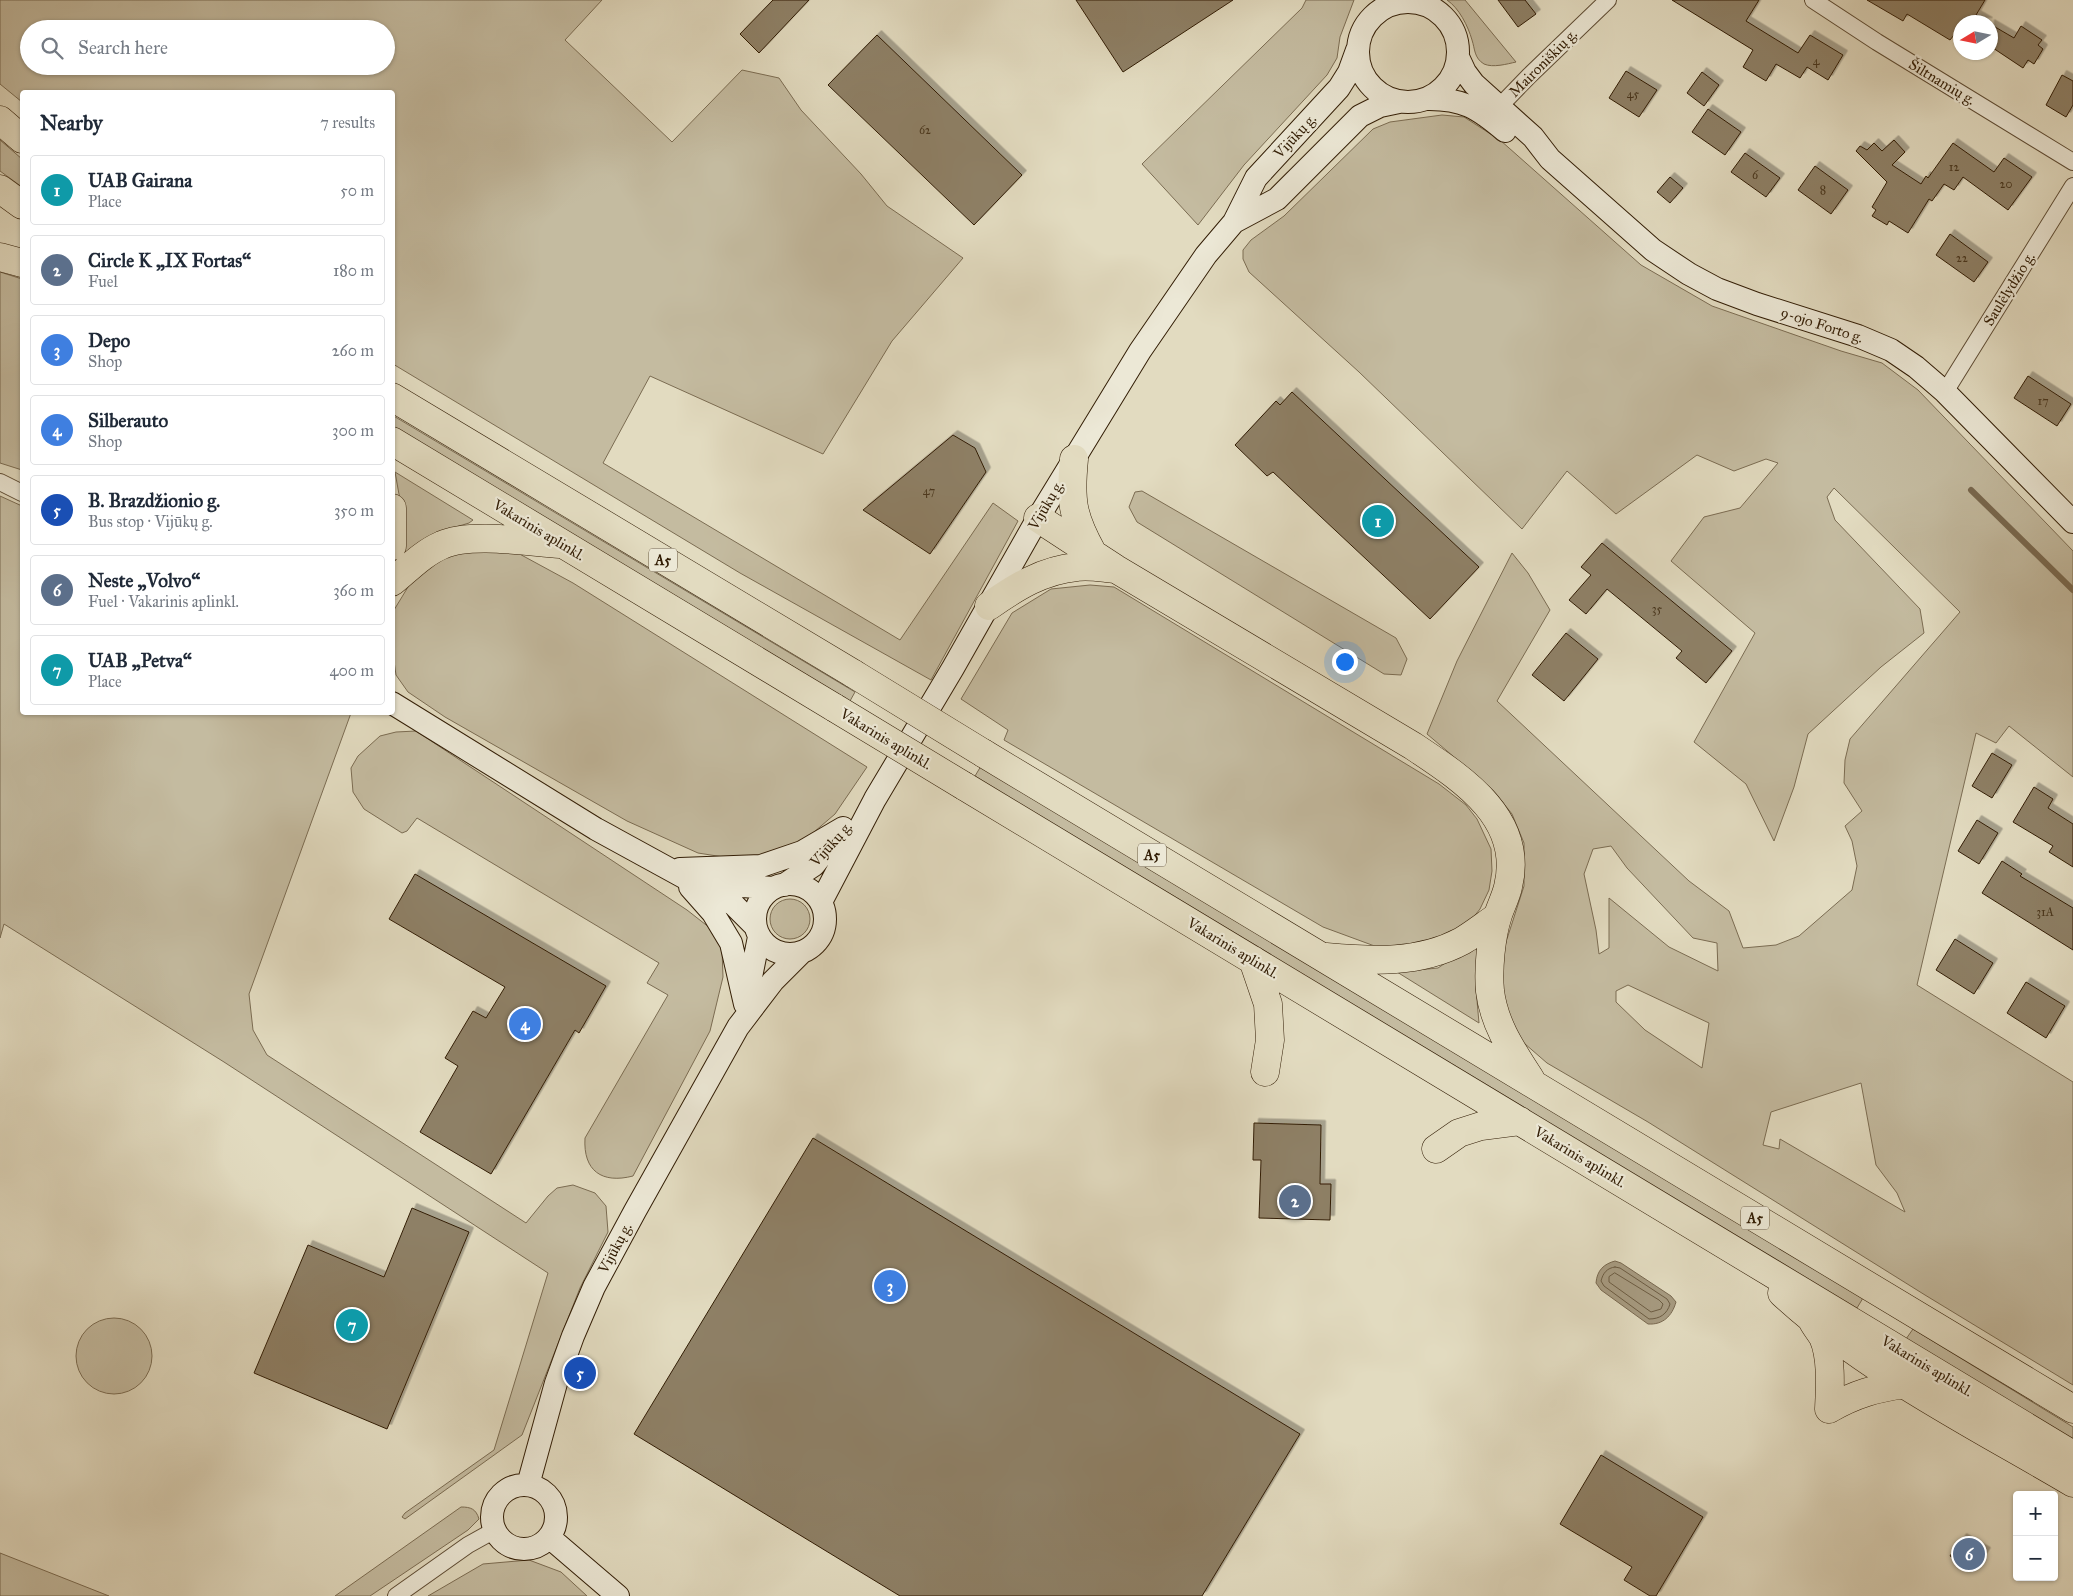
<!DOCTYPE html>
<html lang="en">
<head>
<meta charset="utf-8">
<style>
  :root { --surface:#fff; --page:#f6f6f7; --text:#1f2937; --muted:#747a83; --line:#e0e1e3; --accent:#111827 }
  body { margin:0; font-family:"IM FELL Great Primer",serif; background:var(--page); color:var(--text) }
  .controls { position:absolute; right:15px; bottom:15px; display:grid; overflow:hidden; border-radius:5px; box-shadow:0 1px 4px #0004 }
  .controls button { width:45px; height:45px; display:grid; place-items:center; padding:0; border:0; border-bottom:1px solid var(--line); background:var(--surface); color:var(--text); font:25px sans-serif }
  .compass { position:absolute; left:1953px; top:15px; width:45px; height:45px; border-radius:50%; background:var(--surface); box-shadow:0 1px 4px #0004; rotate:260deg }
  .you { position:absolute; left:1344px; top:661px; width:18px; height:18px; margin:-12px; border:4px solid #fff; border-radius:50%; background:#1a73e8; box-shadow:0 0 0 8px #1a73e833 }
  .badge { display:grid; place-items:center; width:32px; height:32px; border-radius:50%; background:var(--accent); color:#fff; font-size:16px; font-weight:700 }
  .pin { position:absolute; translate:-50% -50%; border:2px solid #fff; box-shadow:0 1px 5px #0006 }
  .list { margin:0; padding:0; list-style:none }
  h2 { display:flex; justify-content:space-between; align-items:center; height:65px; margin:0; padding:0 20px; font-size:21px }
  h2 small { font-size:16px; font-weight:400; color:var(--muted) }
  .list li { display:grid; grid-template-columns:32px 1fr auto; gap:15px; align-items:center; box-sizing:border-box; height:70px; margin:0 10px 10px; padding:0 10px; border:1px solid var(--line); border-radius:5px }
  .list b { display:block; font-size:19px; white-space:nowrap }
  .list p { margin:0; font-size:16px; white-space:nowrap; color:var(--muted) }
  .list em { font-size:16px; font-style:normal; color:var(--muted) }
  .icon { flex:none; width:28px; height:28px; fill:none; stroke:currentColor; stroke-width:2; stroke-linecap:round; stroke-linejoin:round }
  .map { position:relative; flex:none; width:2073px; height:1596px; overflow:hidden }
  .search { position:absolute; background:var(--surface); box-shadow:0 1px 4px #0004; left:20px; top:20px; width:375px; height:55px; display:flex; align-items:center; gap:12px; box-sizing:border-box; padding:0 18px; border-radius:28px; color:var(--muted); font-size:19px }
  .panel { position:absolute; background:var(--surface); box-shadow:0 1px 4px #0004; left:20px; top:90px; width:375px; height:625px; border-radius:5px }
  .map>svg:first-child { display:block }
  .green { fill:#c4bba0; stroke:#7b6c52; fill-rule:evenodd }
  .water { fill:#a69a80; stroke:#78684f }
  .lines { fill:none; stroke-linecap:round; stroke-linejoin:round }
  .shore { stroke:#6c5c42; stroke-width:1 }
  .stream { stroke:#78684f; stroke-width:6 }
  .building { fill:#8e8066; stroke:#321d05; filter:url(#shadow) }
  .street-casing { stroke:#5e4c34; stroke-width:18 }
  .secondary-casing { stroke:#321d05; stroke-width:24 }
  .highway-casing { stroke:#321d05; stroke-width:29 }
  .street { stroke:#ece8d6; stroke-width:16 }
  .secondary { stroke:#ece8d6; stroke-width:22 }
  .highway { stroke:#e2dbc0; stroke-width:28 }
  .highway-bridge-casing { stroke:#321d05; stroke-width:29; stroke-linecap:butt }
  .highway-bridge { stroke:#e2dbc0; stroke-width:28 }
  .labels { text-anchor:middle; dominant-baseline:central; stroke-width:4.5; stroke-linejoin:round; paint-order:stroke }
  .number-label { font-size:12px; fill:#49361d }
  .shield { fill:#ece8d6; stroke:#6a5a44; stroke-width:1 }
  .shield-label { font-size:14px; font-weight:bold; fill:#321d05 }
  .street-label { font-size:15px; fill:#321d05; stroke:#ece8d6 }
</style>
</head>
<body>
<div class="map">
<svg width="2073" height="1596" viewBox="0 0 2073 1596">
  <defs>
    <filter id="shadow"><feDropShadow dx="4.5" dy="-4.5" stdDeviation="0" flood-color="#0004"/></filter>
  </defs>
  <rect width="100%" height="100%" fill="#e2dbc0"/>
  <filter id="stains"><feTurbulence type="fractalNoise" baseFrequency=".004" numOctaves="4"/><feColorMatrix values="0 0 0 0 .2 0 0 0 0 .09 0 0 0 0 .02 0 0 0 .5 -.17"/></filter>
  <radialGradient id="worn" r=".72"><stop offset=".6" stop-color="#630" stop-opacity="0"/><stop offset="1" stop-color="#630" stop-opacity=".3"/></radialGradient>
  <path class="green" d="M0 0H602L565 40 672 142 742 70 779 78 801 110 861 174 887 206 963 258 892 341 823 454 650 376 603 463 900 640 993 503 1018 521 931 680 740 573 393 364 392 92H22V102L0 84ZM29 29H386V66H29Z
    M1306 0H1354L1340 37 1337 58 1327 75 1244 165 1198 225 1142 164 1302 8Z
    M1447 0H1465L1516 62C1507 64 1493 68 1484 64 1474 58 1475 49 1472 40 1468 26 1459 8 1447 0Z
    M1442 115 1464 117 1500 140 1641 265 1712 306 1841 351 1882 363 1918 390 2073 551V777L2009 726 1996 743 1976 733 1917 985 2073 1082V1385L1925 1295 1648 1122 1547 1063 1517 1037 1504 1011 1500 974 1506 942 1524 886V843L1512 814 1493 790 1427 734 1457 661 1512 553 1528 573 1550 610 1497 701 1689 881 1729 911 1743 948 1776 945 1799 936 1852 890 1857 866 1852 841 1845 826 1862 811 1844 783 1845 760 1850 739 1960 612 1834 488 1827 497 1835 520 1920 609 1924 633 1881 667 1808 734 1794 787 1774 841 1746 784 1694 742 1755 633 1671 561 1704 517 1740 508 1778 463 1766 459 1734 471 1697 455 1616 514 1567 471 1522 529 1359 372 1249 272 1243 259V250L1251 240 1284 216 1373 129 1390 122ZM1611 846 1627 868 1693 938 1717 943 1718 971 1669 947 1609 898V948L1599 954 1596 930 1584 874 1593 849ZM1628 985 1709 1023 1702 1068 1645 1030 1616 1002V991ZM1861 1083 1876 1165 1897 1193 1905 1212 1780 1139 1779 1149 1763 1145 1771 1112Z
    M0 140 22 159V187L0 171Z
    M0 272 22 279V470L0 463Z
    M392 415 855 692 850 701 393 426Z
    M395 472 473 520 469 523 439 532 395 565 404 522Z
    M1142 491 1396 638 1407 659 1401 675 1384 674 1137 522 1129 507 1135 492Z
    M0 496 22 506V712L351 713 249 994 253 1030 267 1055 526 1223 548 1196 557 1188 573 1185 595 1193 606 1206 608 1232 580 1288 522 1435 405 1519 402 1517 405 1513 494 1450 548 1273 224 1062 4 924 0 938Z
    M514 551 573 583 867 767 835 814 807 838 774 853 736 859 698 853 627 821 445 717 408 692 396 675 392 647 394 610 408 587 425 566 459 552Z
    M1090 585 1114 587 1439 784 1466 805 1477 819 1491 849 1492 871 1489 890 1480 909 1462 932 1419 947 1380 948 1323 927 1004 740 1008 730 961 699 1012 613 1051 589Z
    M416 731 687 910 710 928 722 949 723 977 710 1031 633 1176C602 1184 583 1171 585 1138L668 995 647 983 659 963 417 818 407 831 402 833 364 809 353 792 351 768 358 756 380 736 396 732Z
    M981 766 1863 1298 1857 1308 975 776Z
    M770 919a20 20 0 1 1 40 0a20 20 0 1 1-40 0Z
    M1472 945 1478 951 1476 989 1479 1023 1397 972 1438 968Z
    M76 1356a38 38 0 1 1 76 0a38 38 0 1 1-76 0Z
    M1913 1329 2073 1427V1441L1906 1339Z
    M461 1507C471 1507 476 1509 479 1519L468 1530 370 1596H335Z
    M0 1553 109 1596H0Z
    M529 1560 561 1572 587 1596H428L483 1564Z"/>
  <path class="water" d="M1615 1261 1621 1263 1671 1296 1676 1302C1672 1316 1663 1325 1648 1324L1601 1290 1596 1283C1597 1270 1604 1264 1615 1261Z"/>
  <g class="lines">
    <path class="shore" d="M1615 1267 1620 1268 1667 1299 1670 1304C1667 1314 1660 1319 1649 1319L1604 1286 1601 1281C1603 1273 1607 1268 1615 1267Z
      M1615 1273 1659 1300 1663 1304 1661 1309 1651 1312 1609 1282V1277Z"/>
    <path class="stream" d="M1971 490 2073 590"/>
  </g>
  <path class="building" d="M773 0H809L759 53 740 34Z
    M1076 0H1233L1123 72Z
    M1498 0H1525L1536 14 1518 27Z
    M1672 0H1759L1746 21 1798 53 1810 35 1843 55 1828 80 1807 67 1800 78 1776 64 1766 81 1743 67 1753 50Z
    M1867 0H1985L1976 15 1988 22H1960V39L1954 35 1950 40 1907 14 1903 21Z
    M1990 24 2014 38 2021 26 2042 40 2038 45 2043 49 2034 64 2028 60 2023 68 1990 46Z
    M877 35 1022 175 974 225 828 85Z
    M1626 71 1657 90 1639 117 1609 98Z
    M1702 72 1719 85 1704 106 1687 93Z
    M2062 75 2073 81V105L2066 117 2046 105Z
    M1708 109 1741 132 1725 155 1692 132Z
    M1894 140 1905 152 1892 165 1921 184 1926 176 1928 178 1953 143 1994 172 2004 158 2032 177 2008 210 1963 177 1954 190 1944 184 1932 201 1929 199 1908 233 1889 221 1887 225 1872 216 1876 210 1872 207 1887 182 1856 151 1860 146 1867 150 1874 143 1882 151Z
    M1745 153 1780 178 1766 197 1731 172Z
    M1815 166 1848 190 1831 214 1798 190Z
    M1670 177 1683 188 1670 203 1657 192Z
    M1950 234 1988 262 1974 282 1936 255Z
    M2028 376 2071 404 2057 426 2014 398Z
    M1292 392 1479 567 1430 619 1273 472 1267 476 1235 445 1276 401 1280 405Z
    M953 435 975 448 986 472 930 554 863 510Z
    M1602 543 1732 651 1706 683 1676 658 1682 651 1607 589 1586 614 1569 600 1591 575 1581 567Z
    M1566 633 1598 659 1564 701 1532 675Z
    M1992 753 2012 765 1992 798 1972 786Z
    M2034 787 2053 799 2048 808 2073 824V867L2049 852 2053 846 2013 822Z
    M1977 820 1998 833 1979 864 1958 851Z
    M2002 861 2022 874 2020 876 2073 908V950L1982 893Z
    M415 874 606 986 579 1033 575 1030 491 1174 420 1132 458 1066 445 1058 473 1011 486 1018 505 987 389 919Z
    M1955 939 1993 963 1974 994 1936 970Z
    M2026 982 2065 1006 2046 1038 2007 1013Z
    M1254 1123 1321 1125 1320 1184H1331L1330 1220 1259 1218 1261 1160H1253Z
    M813 1138 1300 1434 1202 1596H900L634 1434Z
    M412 1208 469 1232 387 1429 254 1373 308 1245 384 1277Z
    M1601 1455 1703 1517 1656 1596H1650L1624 1580 1632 1567 1560 1524Z
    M1962 1538 1986 1552 1974 1571 1950 1556Z"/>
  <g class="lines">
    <g class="street-casing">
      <path id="street" d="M1813 0 1877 42 2073 162
        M1490 110 1500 106 1529 76 1608 0
        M1945 392 2073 186
        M0 482 22 493
        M396 1596 468 1545 495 1530"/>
    </g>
    <g class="secondary-casing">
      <path id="secondary" d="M1358 52a50 50 0 1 1 100 0a50 50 0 1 1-100 0Z
        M1458 57 1465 72 1474 84 1533 137 1550 159 1653 250 1689 274 1717 289 1757 304 1858 336 1891 350 1916 367 1945 392 2073 522
        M1425 99C1463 98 1478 108 1505 131
        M1234 222 1277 199 1360 116 1380 106 1399 102
        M392 703 596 829 733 904 755 926
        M680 869 761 866 802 852 843 828
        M701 875 742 886 774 888
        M755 919a35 35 0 1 1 70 0a35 35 0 1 1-70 0Z
        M784 885 814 865 836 837
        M690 887 713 913 731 943 745 1004
        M821 902 875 799 953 668 1038 518 1140 351 1206 255 1234 222 1256 178 1339 88 1349 72 1357 50
        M747 997 759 937
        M528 1485 556 1383 573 1336 594 1287 635 1211 738 1027 773 981 801 953
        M492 1517a32 32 0 1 1 64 0a32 32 0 1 1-64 0Z
        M549 1537 618 1596"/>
    </g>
    <g class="highway-casing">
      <path id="highway" d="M0 120 22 139
        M0 189 22 205
        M0 257 22 263
        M392 397 854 674
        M392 441 835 708
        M1074 459C1070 500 1072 516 1092 552
        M392 508V546
        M1038 518 1116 569 1413 746C1461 778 1525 818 1508 887 1506 896 1501 906 1498 915 1491 936 1488 969 1490 991 1494 1025 1513 1052 1531 1080
        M392 582C408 569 423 553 442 545 470 532 529 542 560 544
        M989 606C1016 587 1043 570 1077 567 1089 565 1103 568 1115 569
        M983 753 2073 1409
        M964 786 2073 1455
        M1326 957C1373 961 1419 964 1462 941 1474 934 1485 925 1497 917
        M1253 960 1268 1004 1270 1040 1265 1072
        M1436 1149 1459 1133 1481 1126 1520 1121
        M1782 1293C1866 1371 1975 1425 2073 1483
        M1812 1320C1815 1326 1820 1332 1823 1337 1832 1357 1830 1388 1829 1409
        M1829 1409C1855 1394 1876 1388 1906 1384"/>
    </g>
    <use href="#street" class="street"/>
    <use href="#secondary" class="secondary"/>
    <use href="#highway" class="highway"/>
    <g class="highway-bridge-casing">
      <path id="highway-bridge" d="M854 674 983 753
        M835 708 964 786"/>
    </g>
    <use href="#highway-bridge" class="highway-bridge"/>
  </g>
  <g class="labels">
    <g class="number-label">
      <text x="1816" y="61">4</text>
      <text x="1633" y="94">45</text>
      <text x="925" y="130">62</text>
      <text x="1954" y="167">12</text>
      <text x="1755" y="175">6</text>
      <text x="2006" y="184">20</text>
      <text x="1823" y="190">8</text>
      <text x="1962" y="258">22</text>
      <text x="2043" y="401">17</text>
      <text x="929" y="491">47</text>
      <text x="1657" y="609">35</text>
      <text x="2045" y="912">31A</text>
    </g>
    <g class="shield">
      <rect x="649" y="548.5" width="28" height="23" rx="4"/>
      <rect x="1138" y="843.5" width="28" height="23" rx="4"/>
      <rect x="1741" y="1206.5" width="28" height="23" rx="4"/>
    </g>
    <g class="shield-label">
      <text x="663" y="560">A5</text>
      <text x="1152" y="855">A5</text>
      <text x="1755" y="1218">A5</text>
    </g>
    <g class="street-label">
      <text transform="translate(1543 63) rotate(-45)">Maironiškių g.</text>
      <text transform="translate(1942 82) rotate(31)">Šiltnamių g.</text>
      <text transform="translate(1295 136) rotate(-47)">Vijūkų g.</text>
      <text transform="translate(2009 289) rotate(-58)">Saulėlydžio g.</text>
      <text transform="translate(1822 325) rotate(18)">9-ojo Forto g.</text>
      <text transform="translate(1046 505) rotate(-59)">Vijūkų g.</text>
      <text transform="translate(539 530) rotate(31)">Vakarinis aplinkl.</text>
      <text transform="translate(886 739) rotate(31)">Vakarinis aplinkl.</text>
      <text transform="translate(831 844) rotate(-48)">Vijūkų g.</text>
      <text transform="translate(1233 948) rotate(31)">Vakarinis aplinkl.</text>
      <text transform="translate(1580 1157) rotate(31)">Vakarinis aplinkl.</text>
      <text transform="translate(615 1248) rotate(-62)">Vijūkų g.</text>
      <text transform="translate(1927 1366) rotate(31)">Vakarinis aplinkl.</text>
    </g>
  </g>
  <rect width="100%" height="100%" filter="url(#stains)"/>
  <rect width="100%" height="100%" fill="url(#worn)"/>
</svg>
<div class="controls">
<button>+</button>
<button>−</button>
</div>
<svg class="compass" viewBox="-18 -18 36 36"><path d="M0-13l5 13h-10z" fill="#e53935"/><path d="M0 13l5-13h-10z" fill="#747a83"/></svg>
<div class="you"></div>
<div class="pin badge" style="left:1378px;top:521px;background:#0f9aa8">1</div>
<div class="pin badge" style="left:1295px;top:1201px;background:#5c6f8a">2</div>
<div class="pin badge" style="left:890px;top:1286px;background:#3f7fe0">3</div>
<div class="pin badge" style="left:525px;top:1024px;background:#3f7fe0">4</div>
<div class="pin badge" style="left:580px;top:1373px;background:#1a4fb4">5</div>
<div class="pin badge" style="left:1969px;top:1554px;background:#5c6f8a">6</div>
<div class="pin badge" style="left:352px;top:1325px;background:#0f9aa8">7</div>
<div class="search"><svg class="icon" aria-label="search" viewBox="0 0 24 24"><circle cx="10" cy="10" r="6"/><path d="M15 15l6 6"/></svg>Search here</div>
<section class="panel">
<h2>Nearby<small>7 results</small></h2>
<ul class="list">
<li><span class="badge" style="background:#0f9aa8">1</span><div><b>UAB Gairana</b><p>Place</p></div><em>50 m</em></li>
<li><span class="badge" style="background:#5c6f8a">2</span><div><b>Circle K „IX Fortas“</b><p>Fuel</p></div><em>180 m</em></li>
<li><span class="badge" style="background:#3f7fe0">3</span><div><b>Depo</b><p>Shop</p></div><em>260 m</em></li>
<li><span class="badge" style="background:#3f7fe0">4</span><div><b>Silberauto</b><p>Shop</p></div><em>300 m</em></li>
<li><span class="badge" style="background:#1a4fb4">5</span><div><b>B. Brazdžionio g.</b><p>Bus stop · Vijūkų g.</p></div><em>350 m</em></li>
<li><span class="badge" style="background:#5c6f8a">6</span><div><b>Neste „Volvo“</b><p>Fuel · Vakarinis aplinkl.</p></div><em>360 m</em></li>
<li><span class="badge" style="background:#0f9aa8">7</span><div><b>UAB „Petva“</b><p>Place</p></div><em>400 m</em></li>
</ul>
</section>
</div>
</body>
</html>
